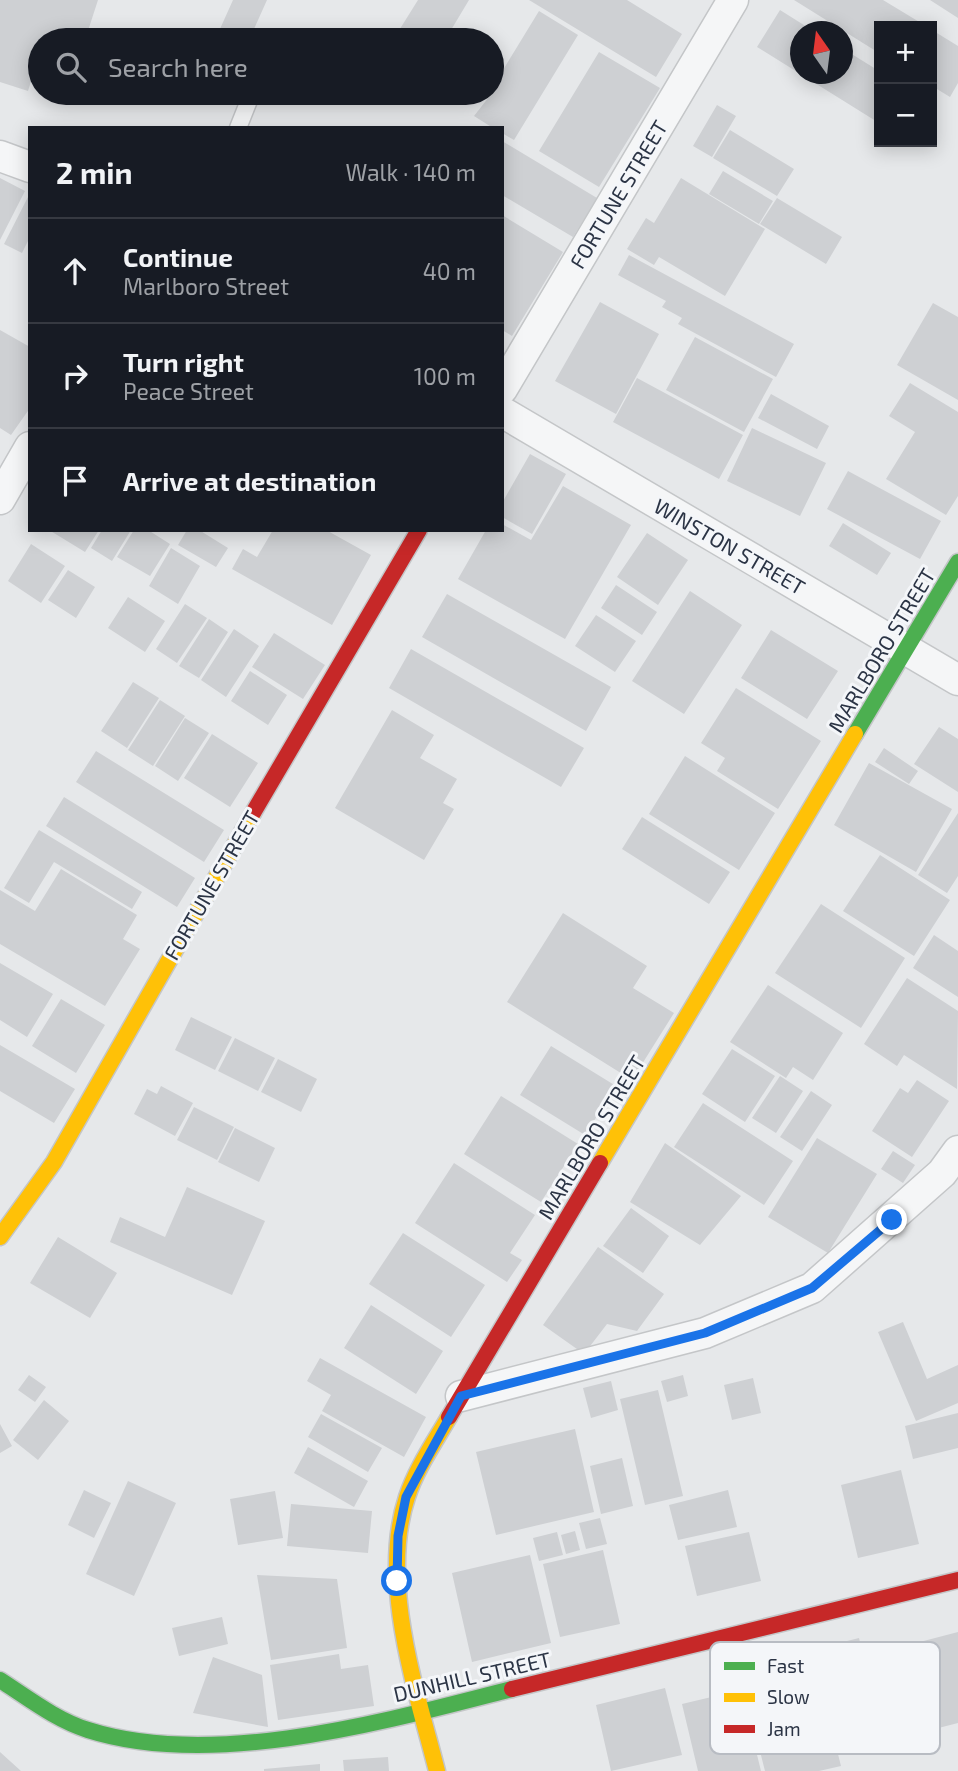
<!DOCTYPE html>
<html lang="en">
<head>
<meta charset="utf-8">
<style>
  :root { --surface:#171b24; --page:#20242c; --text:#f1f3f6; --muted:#9ea1a6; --line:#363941 }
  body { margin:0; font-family:"Exo 2",sans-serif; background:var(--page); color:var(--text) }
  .controls { position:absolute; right:21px; top:21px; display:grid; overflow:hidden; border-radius:0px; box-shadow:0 4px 18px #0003 }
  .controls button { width:63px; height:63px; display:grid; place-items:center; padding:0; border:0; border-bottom:2px solid var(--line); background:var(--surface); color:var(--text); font:35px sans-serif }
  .compass { position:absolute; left:790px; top:21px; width:63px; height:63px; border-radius:50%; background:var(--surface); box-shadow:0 4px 18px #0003; rotate:346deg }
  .stop { position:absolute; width:21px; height:21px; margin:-16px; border:5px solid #1a73e8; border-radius:50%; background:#fff }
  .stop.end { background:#1a73e8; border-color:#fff; box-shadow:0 2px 7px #0008 }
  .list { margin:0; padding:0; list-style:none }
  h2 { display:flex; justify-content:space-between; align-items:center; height:91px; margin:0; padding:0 28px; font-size:30px }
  h2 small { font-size:23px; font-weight:400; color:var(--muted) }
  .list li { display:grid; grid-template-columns:46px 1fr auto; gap:21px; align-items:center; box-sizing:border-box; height:105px; padding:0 28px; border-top:2px solid var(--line) }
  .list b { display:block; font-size:26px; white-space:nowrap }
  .list p { margin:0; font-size:23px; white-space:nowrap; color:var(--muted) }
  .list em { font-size:23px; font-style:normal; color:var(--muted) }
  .icon { flex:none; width:38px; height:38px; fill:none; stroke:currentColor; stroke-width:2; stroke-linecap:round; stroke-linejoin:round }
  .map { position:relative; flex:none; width:958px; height:1771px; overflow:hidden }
  .search { position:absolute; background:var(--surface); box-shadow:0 4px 18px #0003; left:28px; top:28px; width:476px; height:77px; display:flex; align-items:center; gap:18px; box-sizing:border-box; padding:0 24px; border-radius:38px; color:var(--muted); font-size:26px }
  .panel { position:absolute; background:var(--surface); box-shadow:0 4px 18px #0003; left:28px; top:126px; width:476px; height:406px; border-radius:0px }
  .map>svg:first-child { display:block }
  .building { fill:#ced0d3 }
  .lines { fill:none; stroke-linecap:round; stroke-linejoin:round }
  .lane-casing { stroke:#c4c6c8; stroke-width:19 }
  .street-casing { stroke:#c4c6c8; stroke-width:33 }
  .fast-casing { stroke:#c4c6c8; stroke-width:19 }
  .slow-casing { stroke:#c4c6c8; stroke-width:19 }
  .jam-casing { stroke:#c4c6c8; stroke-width:19 }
  .lane { stroke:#f5f6f7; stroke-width:16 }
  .street { stroke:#f5f6f7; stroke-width:30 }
  .fast { stroke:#4caf50; stroke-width:16 }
  .slow { stroke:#ffc107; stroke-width:16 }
  .jam { stroke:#c62828; stroke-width:16 }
  .route { stroke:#1a73e8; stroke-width:9 }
  .labels { text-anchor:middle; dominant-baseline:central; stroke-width:6; stroke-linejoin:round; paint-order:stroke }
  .street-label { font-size:21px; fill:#2b3445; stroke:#f4f6f9 }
  .key { fill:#f4f6f9; stroke:#b8bcc3; stroke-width:2 }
  .key-label { font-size:19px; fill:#2b3445 }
</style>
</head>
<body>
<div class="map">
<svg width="958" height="1771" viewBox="0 0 958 1771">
  <rect width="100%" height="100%" fill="#e6e8ea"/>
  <path class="building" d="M0 0H98L85 40H40V80L32 78 28 91 0 82Z
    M233 0H267L249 40H215Z
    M418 0H469L445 40H393Z
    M529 0H627L682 34 656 77Z
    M794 0H883L926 26H879V53Z
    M930 0H958V18Z
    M780 10 815 32H800V74H842V48L879 71V123L757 47Z
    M539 11 578 35 514 140 502 133V128H493L474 116 492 93V88Z
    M932 30 958 46V83L950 97 932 86Z
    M599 52 660 88 599 187 539 151Z
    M717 105 736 116 712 157 693 146Z
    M730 130 794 169 777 196 713 158Z
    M502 141 597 198 573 237 502 195Z
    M723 171 773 201 759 224 709 194Z
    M0 178 25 191 0 240Z
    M681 178 765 229 725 296 659 257 654 265 627 249 646 218 654 223Z
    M28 197 30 237 22 253 4 244Z
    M777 198 842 237 826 264 760 224Z
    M502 215 563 252 512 336 502 330Z
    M629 255 794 344 776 377 678 324 682 318 662 307 666 301 618 275Z
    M600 302 659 334 616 414 555 381Z
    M933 303 958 317V400L897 365Z
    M0 330 30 347V408L11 435 0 428Z
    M695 337 773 379 744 432 666 390Z
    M637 378 743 435 719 479 613 422Z
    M910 383 958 412V496L946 515 886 479 915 432 889 416Z
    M771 394 829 426 817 449 758 418Z
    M752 428 826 463 800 516 727 481Z
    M530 454 566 474 532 534 502 517V503Z
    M848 471 941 521 920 559 827 509Z
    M563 486 631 525 565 639 458 579 486 530H502V524L531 540Z
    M843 523 891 553 877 575 829 546Z
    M49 530H99L85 552Z
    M102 530H131L112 561 91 548Z
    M134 530H148L170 544 150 576 117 557Z
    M187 530H199L228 548 216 567 178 545Z
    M273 530H326L371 555 332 625 232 569 243 549 257 557Z
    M647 533 688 560 658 605 617 577Z
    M31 544 65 566 41 603 8 581Z
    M171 548 200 566 178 604 149 586Z
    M68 570 95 587 76 618 48 600Z
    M616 585 657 612 642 635 601 608Z
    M690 591 742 625 684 714 632 681Z
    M447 594 611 687 586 731 422 637Z
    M128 597 165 621 145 652 108 628Z
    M185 604 207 618 177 663 156 649Z
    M596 615 636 641 615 672 575 646Z
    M209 619 228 632 199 678 179 666Z
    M234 629 259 646 226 697 201 680Z
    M771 630 838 671 807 719 741 678Z
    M274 633 325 665 303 699 252 667Z
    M411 649 584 748 561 787 389 688Z
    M250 671 287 695 268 725 231 701Z
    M133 682 159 698 127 748 101 731Z
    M736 688 821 741 778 809 717 771 725 758 701 743Z
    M160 700 185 716 153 766 128 750Z
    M392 710 434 735 420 758 457 779 443 803 454 809 424 860 335 808Z
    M185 718 209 733 178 781 155 766Z
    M939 727 958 739V792L914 764Z
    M212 734 258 763 230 807 184 778Z
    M884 748 918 771 909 784 875 762Z
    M96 751 224 830 204 862 76 782Z
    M685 756 775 813 739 870 649 814Z
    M869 763 952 809 916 872 834 825Z
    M64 797 195 878 177 907 46 826Z
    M958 813V876L947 893 918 875Z
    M642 817 730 872 709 904 622 849Z
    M39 830 142 892 132 909 54 862 29 903 4 888Z
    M880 855 950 900 914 956 843 911Z
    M61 869 137 915 123 939 140 949 105 1006 0 944V890L35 911Z
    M821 904 905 958 861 1028 775 973Z
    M563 913 647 966 633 988 674 1013 632 1080 507 1002Z
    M934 935 958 951V997L913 968Z
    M0 963 53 994 27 1037 0 1020Z
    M907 978 958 1011 957 1089 904 1055 897 1066 864 1044Z
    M768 985 843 1033 813 1080 793 1067 786 1078 730 1042Z
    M61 999 105 1025 76 1073 32 1046Z
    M191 1017 232 1037 215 1070 175 1050Z
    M235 1038 275 1058 258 1091 218 1071Z
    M0 1045 75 1089 54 1123 0 1091Z
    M551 1046 616 1086 585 1135 520 1095Z
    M732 1049 775 1076 745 1122 702 1094Z
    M278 1059 317 1079 301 1112 261 1092Z
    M780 1076 803 1091 776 1133 752 1118Z
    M917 1080 949 1101 912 1157 872 1131 900 1088 908 1093Z
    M161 1086 193 1103 175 1136 134 1114 147 1089 157 1094Z
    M811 1091 832 1105 802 1151 780 1137Z
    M501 1096 578 1144 541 1202 464 1154Z
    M703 1103 793 1161 764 1205 674 1147Z
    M194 1107 234 1127 217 1160 177 1140Z
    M235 1128 275 1148 259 1182 218 1162Z
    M817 1138 877 1174 828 1253 768 1217Z
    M665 1143 741 1196 700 1245 630 1202Z
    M893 1151 915 1165 903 1183 881 1169Z
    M454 1163 535 1215 510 1253 522 1260 507 1282 415 1223Z
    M187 1187 265 1221 232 1295 110 1242 120 1217 165 1237Z
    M631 1208 669 1236 643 1273 603 1246Z
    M403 1233 485 1285 451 1337 369 1284Z
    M58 1237 117 1273 90 1318 30 1283Z
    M598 1247 664 1294 637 1331 607 1324 584 1354 543 1325Z
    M371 1305 443 1351 416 1394 344 1348Z
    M903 1322 927 1379 958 1365V1403L916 1421 878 1332Z
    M320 1358 426 1417 404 1457 322 1411 331 1395 307 1381Z
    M29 1375 46 1387 35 1402 18 1390Z
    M683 1375 688 1396 667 1402 661 1381Z
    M753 1378 761 1413 732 1420 724 1385Z
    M611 1381 618 1410 591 1418 583 1388Z
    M658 1390 683 1496 645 1505 620 1399Z
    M44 1400 69 1421 38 1460 13 1440Z
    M958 1413V1448L913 1459 905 1426Z
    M321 1414 382 1448 368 1472 308 1437Z
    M0 1424 12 1446 0 1453Z
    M575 1429 594 1512 496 1535 476 1452Z
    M308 1447 368 1481 354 1507 294 1473Z
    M622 1458 633 1506 601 1514 590 1466Z
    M901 1470 919 1544 858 1558 841 1485Z
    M128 1481 176 1503 134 1596 86 1574Z
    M84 1490 111 1503 94 1538 68 1525Z
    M728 1490 737 1527 678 1540 669 1505Z
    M275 1491 283 1538 238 1545 230 1499Z
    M291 1504 372 1511 368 1553 287 1546Z
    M600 1518 607 1544 586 1549 579 1523Z
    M575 1531 580 1550 566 1554 561 1535Z
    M557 1532 563 1555 539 1561 533 1538Z
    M749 1532 761 1581 697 1596 685 1546Z
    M603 1550 620 1624 560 1637 543 1564Z
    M530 1555 551 1643 472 1662 452 1573Z
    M257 1575 337 1579 347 1648 271 1660Z
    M222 1617 228 1644 179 1656 172 1628Z
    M958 1632V1723L915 1734 893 1649Z
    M859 1638 865 1663 889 1657 910 1739 850 1754 823 1647Z
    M339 1654 341 1669 368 1665 374 1706 278 1720 270 1665Z
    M213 1657 262 1675 268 1727 193 1713Z
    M759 1664 765 1689 818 1675 841 1766 819 1771H765L739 1669Z
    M665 1688 682 1755 611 1771 596 1705Z
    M741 1690 761 1771H698L682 1704Z
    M0 1752 21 1771H0Z
    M388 1757 389 1771H344L343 1760Z
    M320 1764V1771H264V1769Z"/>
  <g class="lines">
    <g class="lane-casing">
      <path id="lane" d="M238 128 252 93"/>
    </g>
    <g class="street-casing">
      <path id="street" d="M0 156 30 167
        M502 389 733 0
        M502 412 958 680
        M0 499 30 447
        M461 1396 705 1333 812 1288 942 1173 958 1151"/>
    </g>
    <g class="fast-casing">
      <path id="fast" d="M855 734 958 562
        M0 1680C28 1698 56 1720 88 1730 214 1770 387 1721 512 1689"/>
    </g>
    <g class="slow-casing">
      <path id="slow" d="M600 1163 855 734
        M0 1237 54 1162 253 813
        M437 1771C416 1689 379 1581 407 1497 416 1469 434 1443 449 1417"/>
    </g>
    <g class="jam-casing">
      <path id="jam" d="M253 813 419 530
        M449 1417 600 1163
        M512 1689 958 1580"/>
    </g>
    <use href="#lane" class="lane"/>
    <use href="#street" class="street"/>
    <use href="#fast" class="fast"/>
    <use href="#slow" class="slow"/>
    <use href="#jam" class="jam"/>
  </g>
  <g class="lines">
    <path class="route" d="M397 1581 398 1536 406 1497 461 1396 705 1333 812 1288 892 1220"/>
  </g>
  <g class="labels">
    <g class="street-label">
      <text transform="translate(618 194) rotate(-59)">FORTUNE STREET</text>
      <text transform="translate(730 546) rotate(30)">WINSTON STREET</text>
      <text transform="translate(881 650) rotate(-59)">MARLBORO STREET</text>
      <text transform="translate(211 885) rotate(-60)">FORTUNE STREET</text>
      <text transform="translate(591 1137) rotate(-59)">MARLBORO STREET</text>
      <text transform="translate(472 1676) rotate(-13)">DUNHILL STREET</text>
    </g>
  </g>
  <rect x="710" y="1642" width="230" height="112" rx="10" class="key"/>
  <rect x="724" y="1662" width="31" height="8" fill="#4caf50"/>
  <rect x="724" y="1693" width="31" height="9" fill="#ffc107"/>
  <rect x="724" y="1725" width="31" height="8" fill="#c62828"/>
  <g class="key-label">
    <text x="767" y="1673">Fast</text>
    <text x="767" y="1704">Slow</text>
    <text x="767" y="1736">Jam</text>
  </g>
</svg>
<div class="controls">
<button>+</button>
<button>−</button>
</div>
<svg class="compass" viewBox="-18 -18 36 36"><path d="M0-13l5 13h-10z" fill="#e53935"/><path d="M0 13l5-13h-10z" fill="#9ea1a6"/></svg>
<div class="stop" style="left:397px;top:1581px"></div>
<div class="stop end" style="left:892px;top:1220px"></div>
<div class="search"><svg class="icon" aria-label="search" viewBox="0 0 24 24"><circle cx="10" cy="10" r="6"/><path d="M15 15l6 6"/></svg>Search here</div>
<section class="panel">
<h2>2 min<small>Walk · 140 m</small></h2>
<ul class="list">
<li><svg class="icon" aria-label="ahead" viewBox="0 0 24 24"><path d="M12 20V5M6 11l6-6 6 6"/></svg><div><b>Continue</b><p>Marlboro Street</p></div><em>40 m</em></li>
<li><svg class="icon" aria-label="right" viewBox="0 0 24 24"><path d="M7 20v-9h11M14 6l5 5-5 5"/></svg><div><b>Turn right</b><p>Peace Street</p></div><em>100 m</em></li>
<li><svg class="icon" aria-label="arrive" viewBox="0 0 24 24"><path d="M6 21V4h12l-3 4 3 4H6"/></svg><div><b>Arrive at destination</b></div></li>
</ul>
</section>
</div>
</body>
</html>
